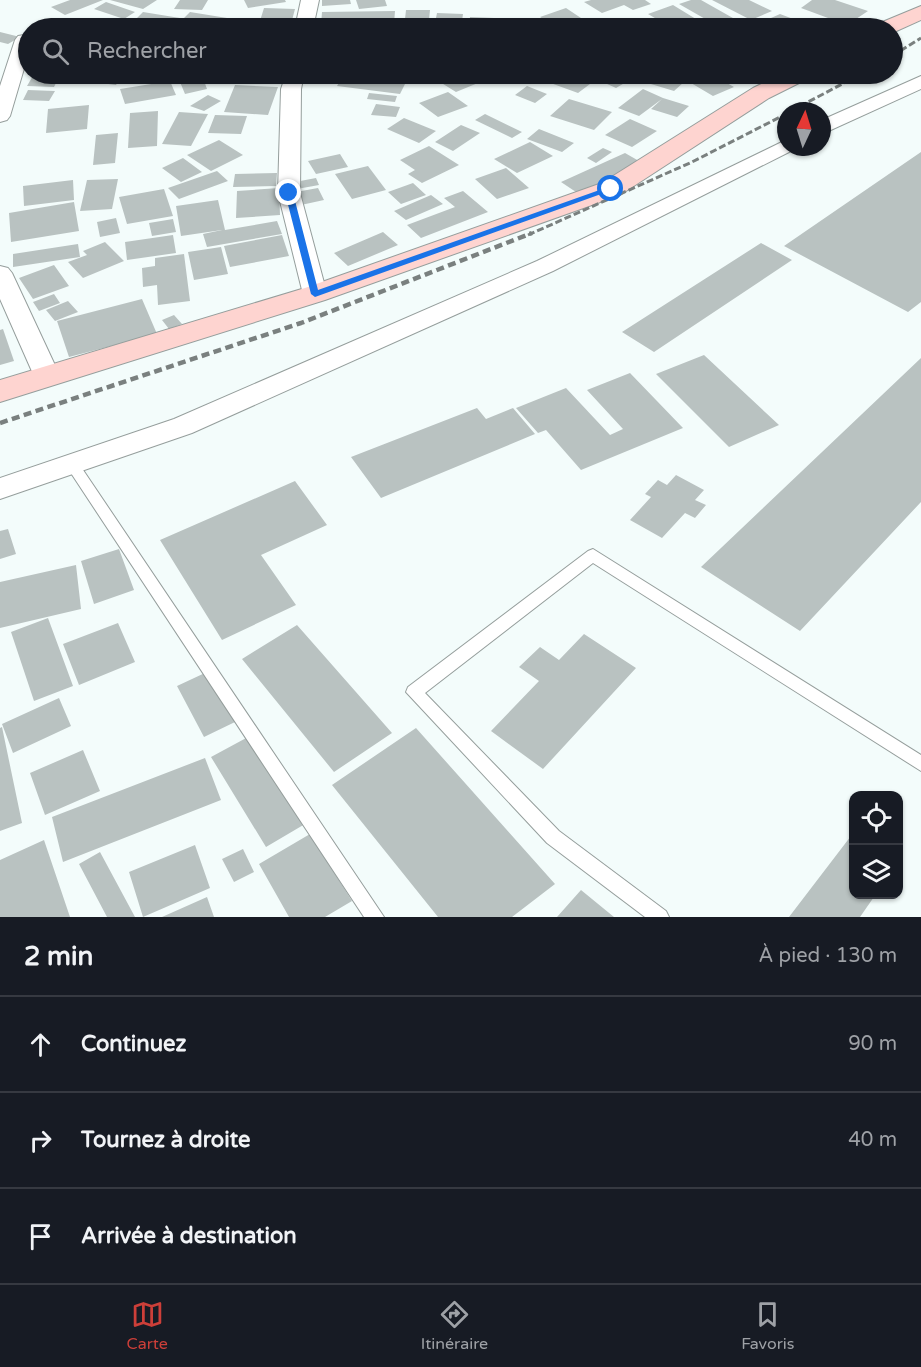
<!DOCTYPE html>
<html lang="fr">
<head>
<meta charset="utf-8">
<style>
  :root { --surface:#171b24; --page:#242831; --text:#f1f3f6; --muted:#9ea1a6; --line:#363941; --accent:#cd3f39 }
  body { margin:0; font-family:"Varela Round",sans-serif; background:var(--page); color:var(--text) }
  .controls { position:absolute; right:18px; bottom:18px; display:grid; overflow:hidden; border-radius:12px; box-shadow:0 2px 4px #0004 }
  .controls button { width:54px; height:54px; display:grid; place-items:center; padding:0; border:0; border-bottom:2px solid var(--line); background:var(--surface); color:var(--text); font:30px sans-serif }
  .compass { position:absolute; left:777px; top:102px; width:54px; height:54px; border-radius:50%; background:var(--surface); box-shadow:0 2px 4px #0004; rotate:4deg }
  .stop { position:absolute; width:18px; height:18px; margin:-14px; border:4px solid #1a73e8; border-radius:50%; background:#fff }
  .stop.end { background:#1a73e8; border-color:#fff; box-shadow:0 2px 6px #0008 }
  .list { margin:0; padding:0; list-style:none }
  h2 { display:flex; justify-content:space-between; align-items:center; height:78px; margin:0; padding:0 24px; font-size:26px }
  h2 small { font-size:20px; font-weight:400; color:var(--muted) }
  .list li { display:grid; grid-template-columns:39px 1fr auto; gap:18px; align-items:center; box-sizing:border-box; height:96px; padding:0 24px; border-top:2px solid var(--line) }
  .list b { display:block; font-size:22px; white-space:nowrap }
  .list em { font-size:20px; font-style:normal; color:var(--muted) }
  .icon { flex:none; width:33px; height:33px; fill:none; stroke:currentColor; stroke-width:2; stroke-linecap:round; stroke-linejoin:round }
  .map { position:relative; flex:none; width:921px; height:917px; overflow:hidden }
  .search { position:absolute; background:var(--surface); box-shadow:0 2px 4px #0004; left:18px; right:18px; top:18px; height:66px; display:flex; align-items:center; gap:15px; box-sizing:border-box; padding:0 21px; border-radius:33px; color:var(--muted); font-size:22px }
  .sheet { height:366px; background:var(--surface) }
  nav { display:flex; justify-content:space-around; align-items:center; box-sizing:border-box; height:84px; border-top:2px solid var(--line); background:var(--surface); font-size:16px; color:var(--muted) }
  nav a { display:grid; justify-items:center; gap:3px }
  nav .on { color:var(--accent) }
  .map>svg:first-child { display:block }
  .building { fill:#b9c2c1 }
  .lines { fill:none; stroke-linecap:round; stroke-linejoin:round }
  .lane-casing { stroke:#959e9c; stroke-width:2 }
  .street-casing { stroke:#959e9c; stroke-width:2 }
  .secondary-casing { stroke:#959e9c; stroke-width:2 }
  .lane { fill:#fff; fill-rule:evenodd }
  .street { fill:#fff; fill-rule:evenodd }
  .secondary { fill:#fed4d0; fill-rule:evenodd }
  .rail-far1 { stroke:#7a807f; stroke-width:3; stroke-dasharray:7 3; stroke-linecap:butt }
  .rail { stroke:#7a807f; stroke-width:4.5; stroke-dasharray:8 4.5; stroke-linecap:butt }
  .route { fill:#1a73e8 }
</style>
</head>
<body>
<div class="map">
<svg width="921" height="917" viewBox="0 0 921 917">
  <rect width="100%" height="100%" fill="#f3fcfb"/>
  <path class="building" d="M70 0H103L65 15 51 7Z
    M110 0H157L143 9Z
    M180 0H208L202 10 174 9Z
    M244 0H285L286 2 248 8Z
    M322 0H350L351 4 322 6Z
    M356 0H385L387 6 359 9Z
    M591 0H645L651 4 633 10 624 5 602 13 584 2Z
    M691 0H701L740 22 721 28 679 4Z
    M712 0H749L772 11 751 20Z
    M812 0H835L868 11 847 25 801 8Z
    M106 2 135 12 124 19 94 9Z
    M673 5 709 27 672 28 648 14Z
    M264 8 295 9 291 24H259Z
    M566 8 581 18 555 27 540 17Z
    M406 10H430L429 20 405 19Z
    M395 11 394 24 321 25 322 12Z
    M143 12 186 19 176 28 131 24Z
    M190 12 227 18 222 23 184 18Z
    M437 13 463 14 461 28H434Z
    M780 14 817 28H776L762 22Z
    M470 17 494 18V28H469Z
    M99 19 119 23 112 28 90 27Z
    M0 32 20 37 8 44 0 42Z
    M34 74 60 75 54 87 27 86Z
    M91 74H101L122 76 116 85 85 81Z
    M344 74H387L409 76 400 94 337 86Z
    M427 74H463L478 83 456 92Z
    M539 74H562L590 84 578 93 534 77Z
    M605 74H640L616 88 596 79Z
    M649 74H693L674 91 641 81Z
    M711 74 734 87 713 96 691 83Z
    M203 78 207 89 185 94 180 82Z
    M170 81 176 95 125 104 120 89Z
    M235 85 278 87 268 115 224 112Z
    M527 86 547 94 535 103 515 95Z
    M643 89 663 98 689 106 677 117 651 109 662 99 639 116 618 108Z
    M28 90 55 91 49 101 23 100Z
    M448 92 468 106 438 117 419 103Z
    M369 93 397 96 395 102 367 99Z
    M208 95 221 101 204 111 190 106Z
    M569 99 612 112 594 130 550 116Z
    M376 104 400 107 396 117 371 115Z
    M89 105 87 129 46 133 48 109Z
    M158 111 157 146 128 148 130 113Z
    M179 112 208 114 191 146 162 144Z
    M485 114 522 132 512 138 475 120Z
    M215 115 247 116 241 134 208 133Z
    M404 118 436 131 419 143 387 129Z
    M630 119 657 131 632 147 605 135Z
    M461 125 480 133 453 151 435 142Z
    M539 129 574 143 562 152 527 139Z
    M118 133 115 163 93 165 96 135Z
    M219 140 243 155 211 171 187 155Z
    M530 142 553 156 517 173 494 159Z
    M429 146 459 165 422 183 408 174 415 170 400 160Z
    M603 148 612 152 596 163 587 158Z
    M921 152V302L908 312 784 246Z
    M625 153 646 165 582 196 561 182Z
    M340 154 348 167 316 174 308 161Z
    M183 158 202 172 181 182 162 168Z
    M368 166 386 190 352 199 335 174Z
    M506 168 529 188 497 199 475 179Z
    M217 171 228 181 179 199 168 188Z
    M277 173 276 186 233 187 235 174Z
    M316 178 319 185 297 189 295 182Z
    M118 179 112 209 80 211 87 180Z
    M73 180 74 200 24 206 23 186Z
    M413 183 426 195 401 204 388 192Z
    M279 188 280 215 236 218 237 191Z
    M318 188 324 200 301 205 296 192Z
    M164 189 173 216 127 224 119 197Z
    M463 191 488 212 421 238 407 225 455 207 444 198Z
    M431 195 443 204 406 220 394 211Z
    M218 200 225 230 277 221 282 234 207 247 203 234 222 230 181 236 176 206Z
    M74 202 79 231 11 242 9 213Z
    M116 218 120 233 100 237 97 222Z
    M173 219 176 232 152 236 149 223Z
    M383 232 398 245 348 266 334 253Z
    M173 235 176 253 127 260 125 242Z
    M282 235 289 256 230 267 224 246Z
    M105 242 124 261 83 278 68 262 87 255 83 251Z
    M761 243 792 260 654 352 622 332Z
    M78 244 80 257 13 267V254Z
    M221 247 228 274 194 280 188 252Z
    M184 254 190 301 158 305 157 285 143 287 142 268 155 266V258Z
    M54 265 69 286 33 299 19 278Z
    M54 294 60 303 39 311 33 302Z
    M142 299 157 334 69 357 57 321Z
    M68 301 78 312 55 321 46 310Z
    M174 315 182 324 169 329 162 320Z
    M3 329 14 361 0 365V330Z
    M704 355 779 425 729 447 656 374Z
    M921 358V502L800 631 701 567Z
    M630 373 683 428 581 470 546 430 538 433 516 408 566 388 610 435 623 429 587 390Z
    M477 408 486 419 513 408 535 434 381 498 351 457Z
    M676 475 704 490 695 500 706 505 695 518 685 513 662 538 630 520 651 497 645 494 658 480 667 485Z
    M295 481 327 525 261 555 296 605 222 640 160 540Z
    M8 529 16 554 0 559V531Z
    M119 549 134 590 94 604 81 561Z
    M76 565 81 609 0 628V582Z
    M48 618 73 686 34 701 11 632Z
    M118 623 135 662 79 685 63 644Z
    M297 625 392 733 334 772 242 659Z
    M584 634 636 668 543 769 491 731 539 681 519 667 540 647 559 660Z
    M207 672 235 722 204 737 177 686Z
    M59 698 71 726 13 753 2 724Z
    M2 727 22 823 0 831V728Z
    M416 728 555 884 512 917H438L332 785Z
    M248 737 305 824 266 847 211 757Z
    M83 750 100 791 45 815 30 773Z
    M205 758 221 800 63 862 52 817Z
    M854 832V894H876L860 917H789Z
    M310 834 352 901 325 917H289L259 864Z
    M44 840 70 917H0V860Z
    M195 845 210 888 143 917 129 872Z
    M243 849 254 872 234 882 222 859Z
    M100 852 135 917H107L79 864Z
    M581 890 614 917H557Z
    M207 897 214 917H162Z"/>
  <g class="lines">
    <g class="lane-casing">
      <path id="lane" d="M72 459 77 461 384 917H364L67 467 65 464 67 461Z
        M593 549 921 755V771L593 563 425 693 559 831 666 911 669 917H645L547 843 406 692 408 687 588 551Z"/>
    </g>
    <g class="street-casing">
      <path id="street" d="M301 0H319L313 28H295Z
        M24 35 28 36V55L10 116 7 120 0 122V86L15 40 18 36Z
        M286 74H304L301 89 300 193 327 294 323 299 315 301 307 299 303 294 278 193 281 89Z
        M921 76V89L822 134V120Z
        M786 140V147H796L793 150 553 271 192 433 0 499V478L174 419 537 261Z
        M0 266 8 268 12 273 60 376 56 382 47 385 38 382 34 376 0 299Z"/>
    </g>
    <g class="secondary-casing">
      <path id="secondary" d="M921 6V20L892 33V28H877L880 23Z
        M782 74H811L807 79 769 98 620 195 325 300 0 402V380L305 288 602 183 753 88Z"/>
    </g>
    <use href="#lane" class="lane"/>
    <use href="#street" class="street"/>
    <use href="#secondary" class="secondary"/>
    <path class="rail-far1" d="M892 56 921 38
      M791 111 861 74
      M528 235 692 162 786 114"/>
    <path class="rail" d="M0 423 301 323 532 233"/>
  </g>
  <path class="route" d="M608 187 615 189 315 297 311 294 285 193 289 191 293 193 318 290Z"/>
</svg>
<div class="controls">
<button><svg class="icon" aria-label="locate" viewBox="0 0 24 24"><circle cx="12" cy="12" r="6"/><path d="M12 2v4M12 18v4M2 12h4M18 12h4"/></svg></button>
<button><svg class="icon" aria-label="layers" viewBox="0 0 24 24"><path d="M12 4l9 5-9 5-9-5zM3 14l9 5 9-5"/></svg></button>
</div>
<svg class="compass" viewBox="-18 -18 36 36"><path d="M0-13l5 13h-10z" fill="#e53935"/><path d="M0 13l5-13h-10z" fill="#9ea1a6"/></svg>
<div class="stop" style="left:611px;top:189px"></div>
<div class="stop end" style="left:289px;top:193px"></div>
<div class="search"><svg class="icon" aria-label="search" viewBox="0 0 24 24"><circle cx="10" cy="10" r="6"/><path d="M15 15l6 6"/></svg>Rechercher</div>
</div>
<section class="sheet">
<h2>2 min<small>À pied · 130 m</small></h2>
<ul class="list">
<li><svg class="icon" aria-label="ahead" viewBox="0 0 24 24"><path d="M12 20V5M6 11l6-6 6 6"/></svg><div><b>Continuez</b></div><em>90 m</em></li>
<li><svg class="icon" aria-label="right" viewBox="0 0 24 24"><path d="M7 20v-9h11M14 6l5 5-5 5"/></svg><div><b>Tournez à droite</b></div><em>40 m</em></li>
<li><svg class="icon" aria-label="arrive" viewBox="0 0 24 24"><path d="M6 21V4h12l-3 4 3 4H6"/></svg><div><b>Arrivée à destination</b></div></li>
</ul>
</section>
<nav>
<a class="on"><svg class="icon" aria-label="map" viewBox="0 0 24 24"><path d="M3 6l6-2 6 2 6-2v14l-6 2-6-2-6 2zM9 4v14M15 6v14"/></svg>Carte</a>
<a><svg class="icon" aria-label="directions" viewBox="0 0 24 24"><path d="M12 3l9 9-9 9-9-9zM9 14v-3h6M13 9l2 2-2 2"/></svg>Itinéraire</a>
<a><svg class="icon" aria-label="saved" viewBox="0 0 24 24"><path d="M7 4h10v16l-5-4-5 4z"/></svg>Favoris</a>
</nav>
</body>
</html>
